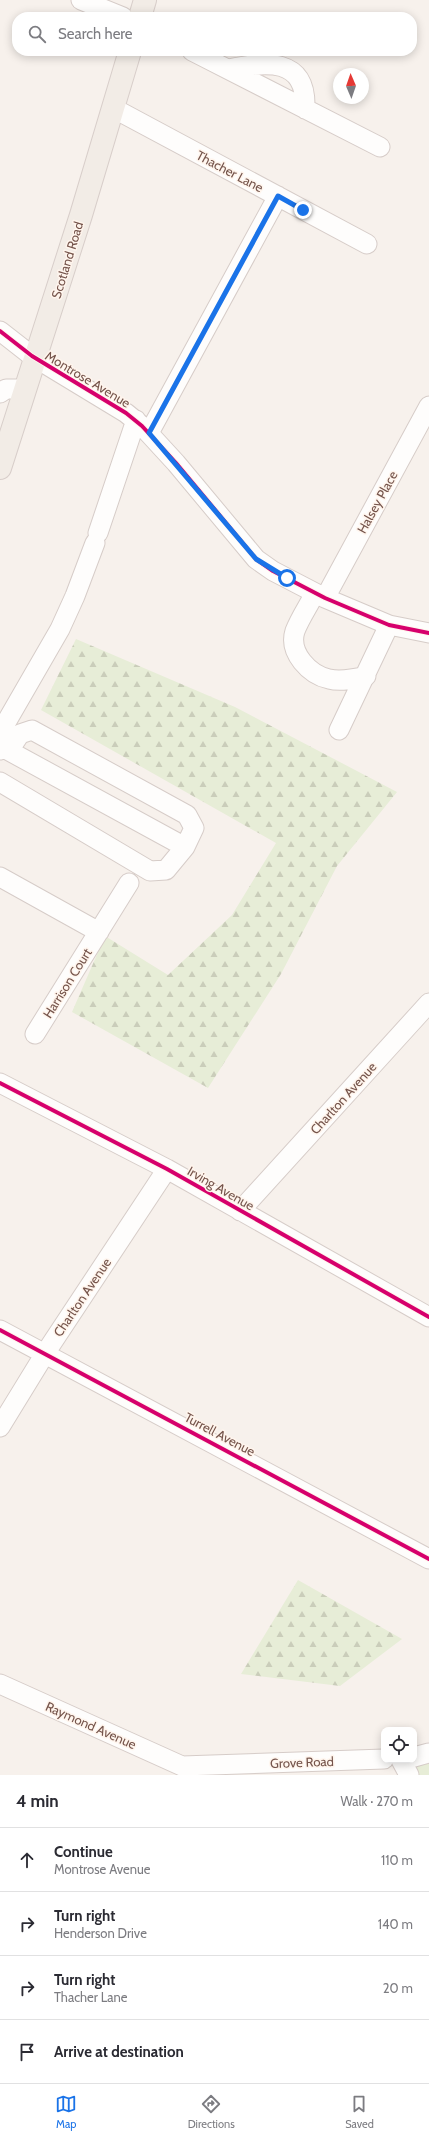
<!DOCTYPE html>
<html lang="en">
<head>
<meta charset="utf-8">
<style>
  :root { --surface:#fff; --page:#f7f7f7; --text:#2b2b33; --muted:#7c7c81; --line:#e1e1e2; --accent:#1a73e8 }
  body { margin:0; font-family:Cabin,sans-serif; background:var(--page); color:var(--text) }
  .controls { position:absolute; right:12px; bottom:12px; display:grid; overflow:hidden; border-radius:8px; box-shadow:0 2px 10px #0003 }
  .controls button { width:36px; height:36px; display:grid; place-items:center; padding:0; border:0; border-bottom:1px solid var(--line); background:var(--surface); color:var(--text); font:20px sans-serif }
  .compass { position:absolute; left:333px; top:68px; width:36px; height:36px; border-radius:50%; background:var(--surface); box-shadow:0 2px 10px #0003; rotate:358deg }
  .stop { position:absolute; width:12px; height:12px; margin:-9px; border:3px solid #1a73e8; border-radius:50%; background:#fff }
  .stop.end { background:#1a73e8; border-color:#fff; box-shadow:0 1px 4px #0008 }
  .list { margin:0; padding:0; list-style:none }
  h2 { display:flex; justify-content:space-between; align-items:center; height:52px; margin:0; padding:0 16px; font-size:17px }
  h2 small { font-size:13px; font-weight:400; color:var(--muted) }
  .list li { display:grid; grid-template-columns:26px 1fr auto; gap:12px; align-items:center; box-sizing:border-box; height:64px; padding:0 16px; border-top:1px solid var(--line) }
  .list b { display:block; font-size:15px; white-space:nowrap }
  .list p { margin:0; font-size:13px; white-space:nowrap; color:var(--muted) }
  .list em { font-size:13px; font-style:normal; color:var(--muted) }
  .icon { flex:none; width:22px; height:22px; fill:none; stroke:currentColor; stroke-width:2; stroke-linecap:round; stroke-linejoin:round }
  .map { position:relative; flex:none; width:429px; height:1775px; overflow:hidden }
  .search { position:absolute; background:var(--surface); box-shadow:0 2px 10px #0003; left:12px; right:12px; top:12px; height:44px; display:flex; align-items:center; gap:10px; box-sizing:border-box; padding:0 14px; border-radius:16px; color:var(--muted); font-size:15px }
  .sheet { height:308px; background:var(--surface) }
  nav { display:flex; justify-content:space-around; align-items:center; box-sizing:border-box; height:56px; border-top:1px solid var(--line); background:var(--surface); font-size:11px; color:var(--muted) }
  nav a { display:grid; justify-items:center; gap:2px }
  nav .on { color:var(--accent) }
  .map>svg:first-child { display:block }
  .grass { fill:#e7edd7 }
  .forest { fill:url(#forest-firs) }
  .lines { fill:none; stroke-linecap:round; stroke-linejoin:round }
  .minor-casing { stroke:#d6ccc8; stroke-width:21 }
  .major-casing { stroke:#d8ceca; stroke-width:24 }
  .minor { stroke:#fefdfc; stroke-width:19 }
  .major { stroke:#f2ece6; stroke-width:22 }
  .cycleway-casing { stroke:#fff5ed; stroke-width:6 }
  .cycleway { stroke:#d6006c; stroke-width:4 }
  .route { stroke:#1a73e8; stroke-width:5 }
  .labels { text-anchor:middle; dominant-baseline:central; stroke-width:3; stroke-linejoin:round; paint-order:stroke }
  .street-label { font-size:13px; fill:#75544b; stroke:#fff5ed }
</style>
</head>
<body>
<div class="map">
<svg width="429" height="1775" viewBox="0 0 429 1775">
  <defs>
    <pattern id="forest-firs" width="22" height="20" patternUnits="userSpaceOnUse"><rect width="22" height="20" fill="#e7edd7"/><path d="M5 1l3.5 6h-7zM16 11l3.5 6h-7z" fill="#cacdba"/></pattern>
  </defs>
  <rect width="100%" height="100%" fill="#f7f1ec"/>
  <path class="grass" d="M429 1759V1775H415L417 1764Z"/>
  <path class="forest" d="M76 639 235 707 397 792 337 866 281 974 208 1088 72 1012 105 936 168 975 232 915 276 843 41 710Z
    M298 1580 402 1639 340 1686 241 1674Z"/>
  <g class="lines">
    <g class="minor-casing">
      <path id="minor" d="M81 0 123 17
        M192 51 380 147
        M228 69C265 62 307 56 305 109
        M113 108 367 244
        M0 331 32 356 126 413 142 426 176 463 256 559 273 571 325 598 389 625 429 633
        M0 393 6 389H26
        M149 433 278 196
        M98 533 136 420
        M315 593C309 605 300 618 295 631 288 653 310 675 329 679 341 682 354 679 366 676
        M325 598 429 406
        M339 730 389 625
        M0 733 60 629 75 596 95 543
        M0 746 185 847
        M0 750 12 746 20 734 32 730 187 815 194 828 185 847 166 870 150 871 0 782
        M0 877 99 932
        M35 1034 129 883
        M0 1083 167 1169 429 1317
        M240 1211 429 1003
        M0 1330 429 1559
        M0 1427 46 1352 167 1169
        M0 1684 182 1766 384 1759
        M414 1757 429 1753
        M401 1760 409 1775"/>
    </g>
    <g class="major-casing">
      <path id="major" d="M140 17 145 0
        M0 468 81 215 130 51"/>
    </g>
    <use href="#minor" class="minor"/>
    <use href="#major" class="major"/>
    <g class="cycleway-casing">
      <path id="cycleway" d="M0 331 32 356 126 413 142 426 176 463 256 559 273 571 325 598 389 625 429 633
        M0 1083 167 1169 429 1317
        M0 1330 429 1559"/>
    </g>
    <use href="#cycleway" class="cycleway"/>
  </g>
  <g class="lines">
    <path class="route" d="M287 578 256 559 149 433 278 196 303 210"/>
  </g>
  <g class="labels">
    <g class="street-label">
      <text transform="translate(230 171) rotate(28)">Thacher Lane</text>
      <text transform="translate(67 260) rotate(-73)">Scotland Road</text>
      <text transform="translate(88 379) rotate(31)">Montrose Avenue</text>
      <text transform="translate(377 502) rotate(-61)">Halsey Place</text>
      <text transform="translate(67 983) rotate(-58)">Harrison Court</text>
      <text transform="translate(343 1098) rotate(-48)">Charlton Avenue</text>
      <text transform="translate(221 1188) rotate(30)">Irving Avenue</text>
      <text transform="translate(82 1297) rotate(-56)">Charlton Avenue</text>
      <text transform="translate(220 1434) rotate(28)">Turrell Avenue</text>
      <text transform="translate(91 1725) rotate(24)">Raymond Avenue</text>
      <text transform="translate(302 1762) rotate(-2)">Grove Road</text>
    </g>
  </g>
</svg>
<div class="controls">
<button><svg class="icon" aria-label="locate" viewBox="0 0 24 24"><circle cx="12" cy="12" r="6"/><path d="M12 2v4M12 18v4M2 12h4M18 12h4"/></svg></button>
</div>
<svg class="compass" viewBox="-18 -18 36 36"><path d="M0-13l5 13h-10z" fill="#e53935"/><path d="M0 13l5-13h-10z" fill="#7c7c81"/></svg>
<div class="stop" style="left:287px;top:578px"></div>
<div class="stop end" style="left:303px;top:210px"></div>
<div class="search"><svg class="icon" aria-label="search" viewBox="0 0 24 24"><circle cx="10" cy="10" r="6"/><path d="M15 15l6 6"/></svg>Search here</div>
</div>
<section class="sheet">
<h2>4 min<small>Walk · 270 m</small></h2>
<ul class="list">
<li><svg class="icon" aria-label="ahead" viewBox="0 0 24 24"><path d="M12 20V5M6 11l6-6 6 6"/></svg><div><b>Continue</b><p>Montrose Avenue</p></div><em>110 m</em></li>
<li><svg class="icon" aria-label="right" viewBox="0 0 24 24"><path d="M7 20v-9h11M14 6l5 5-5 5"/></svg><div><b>Turn right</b><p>Henderson Drive</p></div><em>140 m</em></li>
<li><svg class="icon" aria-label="right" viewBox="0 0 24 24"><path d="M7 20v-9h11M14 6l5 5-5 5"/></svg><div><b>Turn right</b><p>Thacher Lane</p></div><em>20 m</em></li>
<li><svg class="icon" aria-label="arrive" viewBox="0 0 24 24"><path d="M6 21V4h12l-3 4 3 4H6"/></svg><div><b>Arrive at destination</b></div></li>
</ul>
</section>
<nav>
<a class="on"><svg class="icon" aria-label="map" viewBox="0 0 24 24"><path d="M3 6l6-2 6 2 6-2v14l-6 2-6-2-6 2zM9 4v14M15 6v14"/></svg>Map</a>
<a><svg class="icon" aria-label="directions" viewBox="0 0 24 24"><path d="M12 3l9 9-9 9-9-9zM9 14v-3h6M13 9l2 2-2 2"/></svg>Directions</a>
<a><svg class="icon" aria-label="saved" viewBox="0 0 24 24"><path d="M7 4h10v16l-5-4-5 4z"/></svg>Saved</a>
</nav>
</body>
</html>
